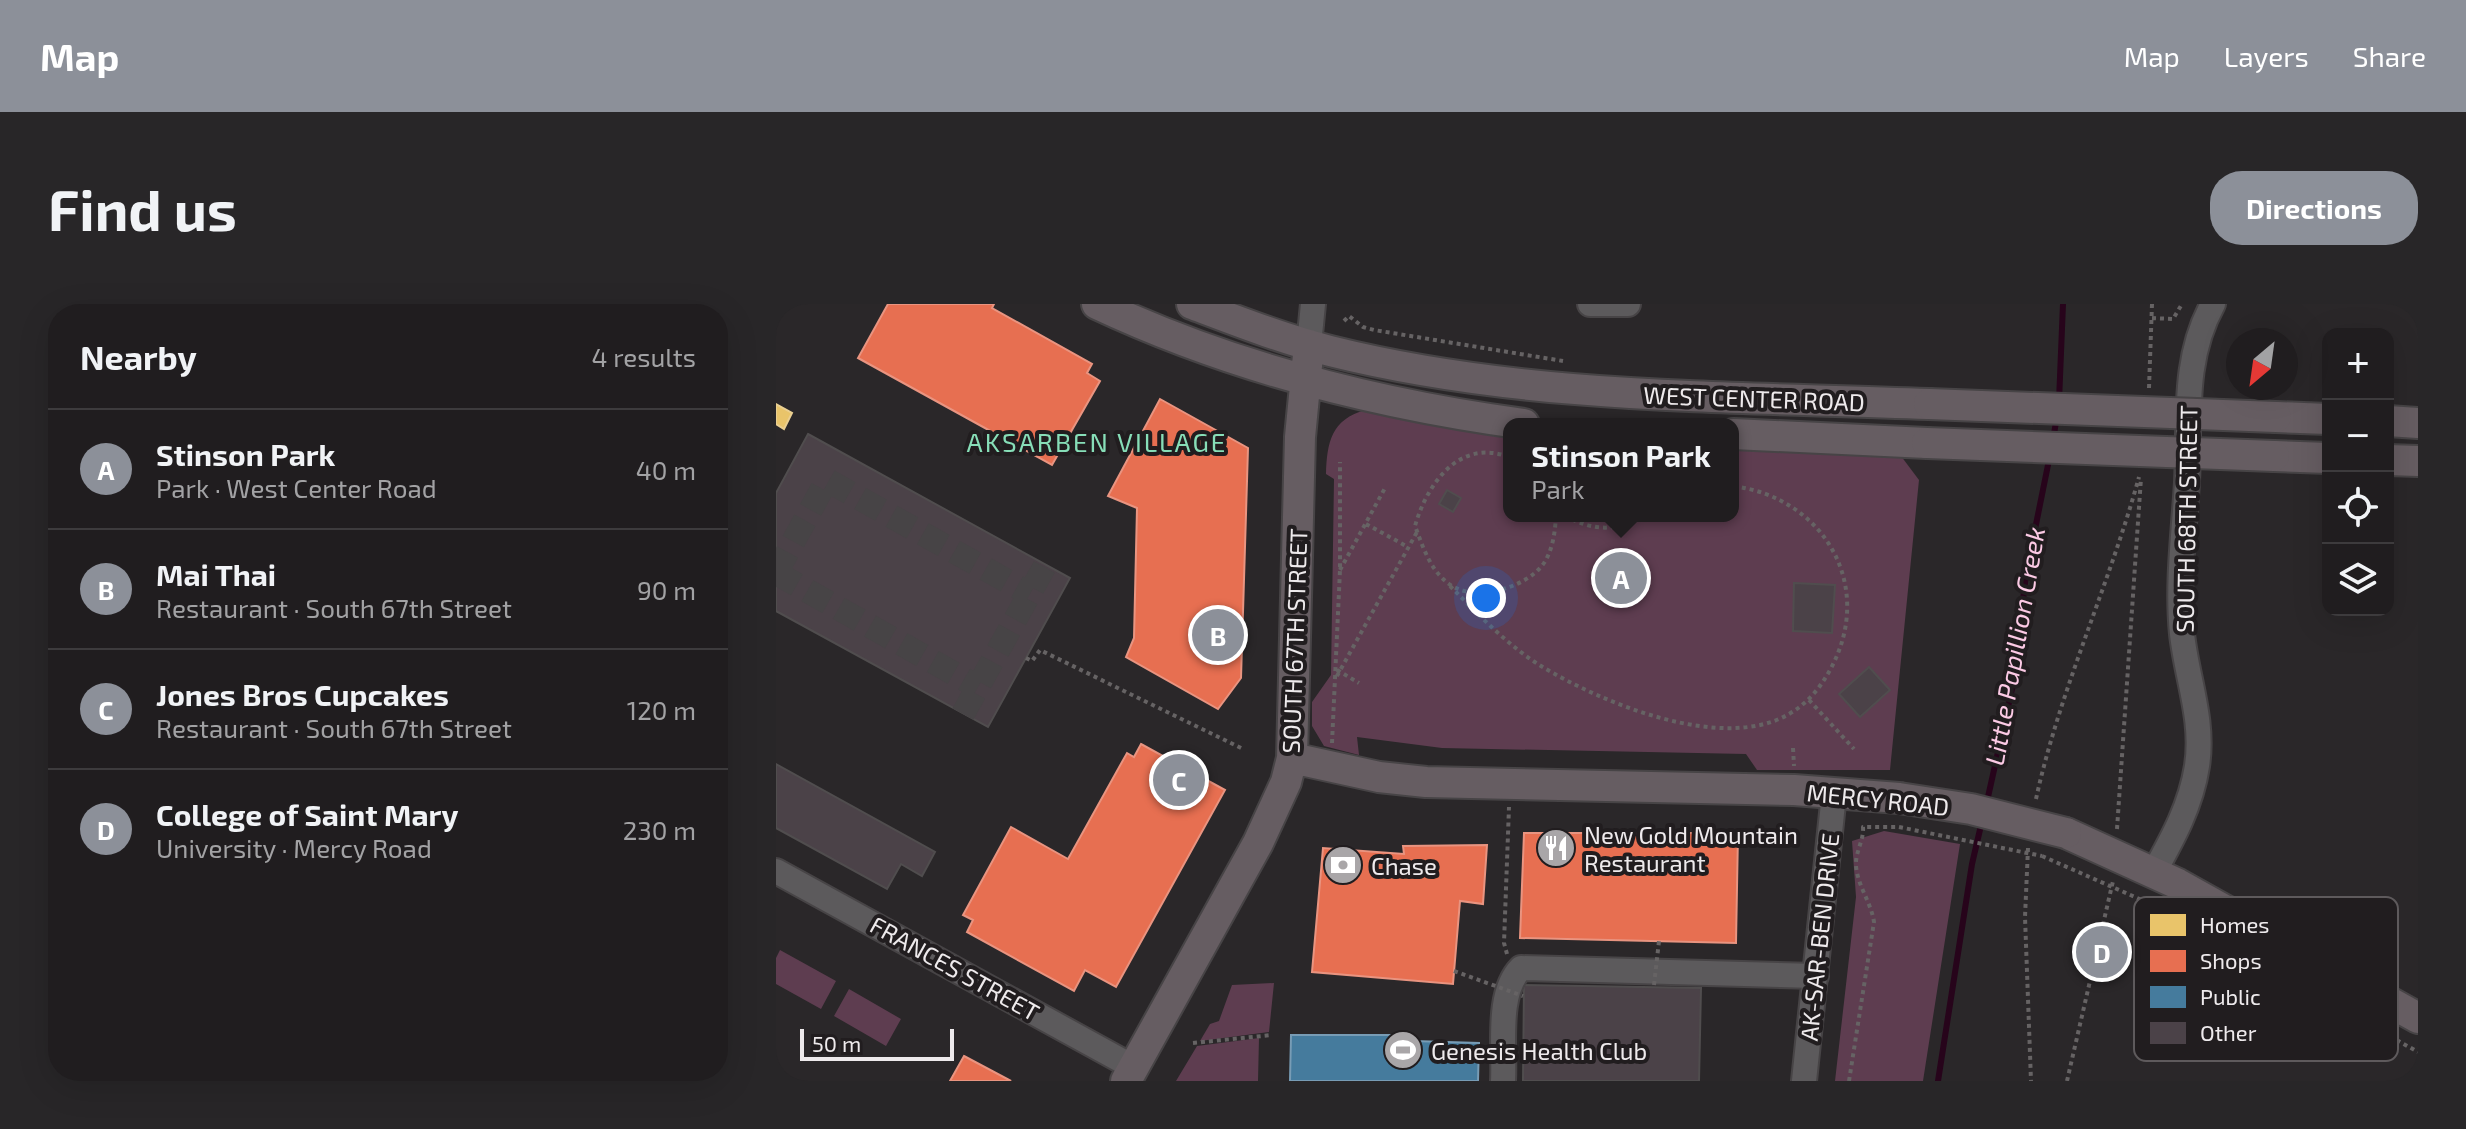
<!DOCTYPE html>
<html lang="en">
<head>
<meta charset="utf-8">
<style>
  :root { --surface:#201d1f; --page:#282628; --text:#f1f3f6; --muted:#a2a2a4; --line:#3d3b3d; --accent:#8c9099 }
  body { margin:0; font-family:"Exo 2",sans-serif; background:var(--page); color:var(--text) }
  .controls { position:absolute; right:24px; top:24px; display:grid; overflow:hidden; border-radius:16px; box-shadow:0 8px 32px #0002 }
  .controls button { width:72px; height:72px; display:grid; place-items:center; padding:0; border:0; border-bottom:2px solid var(--line); background:var(--surface); color:var(--text); font:40px sans-serif }
  .compass { position:absolute; left:1450px; top:24px; width:72px; height:72px; border-radius:50%; background:var(--surface); box-shadow:0 8px 32px #0002; rotate:209deg }
  .scale { position:absolute; left:24px; bottom:20px; width:154px; box-sizing:border-box; padding-left:8px; border:4px solid #eeeaec; border-top:0; font-size:22px; line-height:28px; white-space:nowrap; color:#eeeaec; -webkit-text-stroke:6px #211d1f; paint-order:stroke }
  .you { position:absolute; left:710px; top:294px; width:28px; height:28px; margin:-20px; border:6px solid #fff; border-radius:50%; background:#1a73e8; box-shadow:0 0 0 12px #1a73e833 }
  .badge { display:grid; place-items:center; width:52px; height:52px; border-radius:50%; background:var(--accent); color:#fff; font-size:26px; font-weight:700 }
  .pin { position:absolute; translate:-50% -50%; border:4px solid #fff; box-shadow:0 2px 8px #0006 }
  .popup { position:absolute; left:727px; top:114px; width:236px; height:104px; box-sizing:border-box; display:grid; place-content:center; border-radius:16px; background:var(--surface); filter:drop-shadow(0 2px 6px #0005); font-size:26px; white-space:nowrap; color:var(--muted) }
  .popup b { font-size:30px; color:var(--text) }
  .popup::after { content:''; position:absolute; left:50%; top:100%; margin-left:-16px; border:16px solid transparent; border-top-color:var(--surface) }
  .list { margin:0; padding:0; list-style:none }
  h2 { display:flex; justify-content:space-between; align-items:center; height:104px; margin:0; padding:0 32px; font-size:34px }
  h2 small { font-size:26px; font-weight:400; color:var(--muted) }
  .list li { display:grid; grid-template-columns:52px 1fr auto; gap:24px; align-items:center; box-sizing:border-box; height:120px; padding:0 32px; border-top:2px solid var(--line) }
  .list b { display:block; font-size:30px; white-space:nowrap }
  .list p { margin:0; font-size:26px; white-space:nowrap; color:var(--muted) }
  .list em { font-size:26px; font-style:normal; color:var(--muted) }
  .icon { flex:none; width:44px; height:44px; fill:none; stroke:currentColor; stroke-width:2; stroke-linecap:round; stroke-linejoin:round }
  .map { position:relative; flex:none; width:1642px; height:777px; overflow:hidden; border-radius:32px }
  header { display:flex; align-items:center; gap:48px; box-sizing:border-box; height:112px; padding:0 40px; background:var(--accent); color:#fff }
  header strong { font-size:38px }
  nav { display:flex; gap:44px; margin-inline-start:auto; font-size:28px }
  .intro { display:flex; align-items:center; justify-content:space-between; box-sizing:border-box; height:192px; padding:0 48px }
  h1 { margin:0; font-size:56px }
  .button { padding:20px 36px; border-radius:32px; background:var(--accent); color:#fff; font-size:28px; font-weight:700 }
  main { display:flex; gap:48px; padding:0 48px }
  aside { flex:1; background:var(--surface); border-radius:32px; box-shadow:0 8px 32px #0002 }
  .map>svg:first-child { display:block }
  .green { fill:#5e3d50 }
  .homes { fill:#e9c46a; stroke:#eacf91; stroke-width:2 }
  .shops { fill:#e76f51; stroke:#e99480; stroke-width:2 }
  .public { fill:#457b9d; stroke:#789cb5; stroke-width:2 }
  .lines { fill:none; stroke-linecap:round; stroke-linejoin:round }
  .stream { stroke:#27041b; stroke-width:6 }
  .building { fill:#4b4248; stroke:#504d4e; stroke-width:2 }
  .minor-tunnel { stroke:#474446; stroke-width:24; stroke-dasharray:24 12; stroke-linecap:butt }
  .minor-casing { stroke:#474446; stroke-width:28 }
  .major-casing { stroke:#474446; stroke-width:34 }
  .path { stroke:#666364; stroke-width:4; stroke-dasharray:4 4; stroke-linecap:butt }
  .minor { stroke:#5c5a5c; stroke-width:24 }
  .major { stroke:#665d62; stroke-width:30 }
  .major-bridge-casing { stroke:#474446; stroke-width:34; stroke-linecap:butt }
  .path-bridge { stroke:#666364; stroke-width:4; stroke-dasharray:4 4; stroke-linecap:butt }
  .major-bridge { stroke:#665d62; stroke-width:30 }
  .labels { text-anchor:middle; dominant-baseline:central; stroke-width:8; stroke-linejoin:round; paint-order:stroke }
  .street-label { font-size:24px; fill:#eeeaec; stroke:#211d1f }
  .poi-label { font-size:24px; fill:#eeeaec; stroke:#211d1f; text-anchor:start }
  .neighbourhood-label { font-size:26px; letter-spacing:2px; fill:#87deb8; stroke:#211d1f }
  .water-label { font-size:26px; font-style:italic; fill:#fccae5; stroke:#211d1f }
  .key { fill:#211d1f; stroke:#5e5a5c; stroke-width:2 }
  .key-label { font-size:22px; fill:#eeeaec }
</style>
</head>
<body>
<header>
<strong>Map</strong>
<nav><a>Map</a><a>Layers</a><a>Share</a></nav>
</header>
<div class="intro"><h1>Find us</h1><a class="button">Directions</a></div>
<main>
<aside>
<h2>Nearby<small>4 results</small></h2>
<ul class="list">
<li><span class="badge">A</span><div><b>Stinson Park</b><p>Park · West Center Road</p></div><em>40 m</em></li>
<li><span class="badge">B</span><div><b>Mai Thai</b><p>Restaurant · South 67th Street</p></div><em>90 m</em></li>
<li><span class="badge">C</span><div><b>Jones Bros Cupcakes</b><p>Restaurant · South 67th Street</p></div><em>120 m</em></li>
<li><span class="badge">D</span><div><b>College of Saint Mary</b><p>University · Mercy Road</p></div><em>230 m</em></li>
</ul>
</aside>
<div class="map">
<svg width="1642" height="777" viewBox="0 0 1642 777">
  <rect width="100%" height="100%" fill="#2a2729"/>
  <path class="green" d="M590 106 733 130V212H957V143L1125 152 1143 176 1114 466H981L970 450 666 444 581 433 583 451 548 442 536 422V398L555 371 558 175 550 170C551 139 555 115 590 106Z
    M1108 527 1184 540 1147 777H1059L1080 593 1076 537Z
    M4 646 60 677 45 705 0 680V654Z
    M498 679 493 728 424 737 434 720 443 717 456 681Z
    M73 685 125 715 110 742 58 712Z
    M483 734 482 777H400L421 742Z"/>
  <path class="homes" d="M0 100 16 109 8 125 0 120Z"/>
  <path class="shops" d="M112 0H218L216 4 316 60 311 69 324 77 276 161 82 54Z
    M384 95 472 144 465 374 442 405 350 353 358 334 361 204 332 192Z
    M365 440 449 486 340 683 309 666 298 687 191 628 197 616 187 611 235 523 292 555 351 449 358 453Z
    M748 529H962L960 639 744 634Z
    M711 541 707 600 684 597 677 680 536 668 547 544 628 550 627 542Z
    M188 752 235 777H174Z"/>
  <path class="public" d="M515 731H637L638 737 703 739 702 777H514Z"/>
  <g class="lines">
    <path class="stream" d="M1283 97 1287 0
      M1277 136 1281 112
      M1210 502 1238 376 1250 270 1274 151
      M1162 777 1196 560 1206 517"/>
  </g>
  <path class="building" d="M32 130 294 274 212 423 0 307V189Z
    M671 186 685 194 677 208 663 200Z
    M1018 279 1059 281 1056 329 1017 327Z
    M1093 363 1114 386 1084 413 1063 390Z
    M0 460 159 548 146 572 125 560 111 585 0 524Z
    M748 681 925 684 923 777H747Z"/>
  <g class="lines">
    <path class="minor-tunnel" d="M0 269 51 176 254 290
      M0 269 202 383
      M187 410 270 260"/>
    <g class="minor-casing">
      <path id="minor" d="M814 0H852
        M533 41 537 0
        M0 567 357 763
        M1378 568C1397 534 1415 501 1421 462 1428 416 1411 375 1406 330 1401 280 1408 228 1411 178 1414 118 1406 55 1437 0
        M727 777C729 744 720 689 745 664L1040 672
        M1028 777 1058 490"/>
    </g>
    <g class="major-casing">
      <path id="major" d="M321 0C457 64 600 100 748 120
        M416 0C461 17 507 35 554 47 750 96 952 92 1153 100
        M1500 113 1552 115
        M1612 117 1642 119
        M957 130 1151 139
        M1498 152 1552 154
        M1612 156 1642 157
        M516 454 603 473 650 478 1018 486 1123 494
        M1290 529 1402 580 1642 714
        M350 777 482 539 510 478 516 454 524 133 533 41"/>
    </g>
    <path class="path" d="M1376 14 1397 15 1406 0
      M568 17 573 12 587 23 598 26 787 57
      M1373 84 1376 0
      M733 153C683 134 651 180 639 222 647 243 654 266 673 280 698 299 751 284 768 259 777 245 779 228 780 212
      M789 212C818 227 839 228 868 212
      M590 220 632 243
      M564 266 609 184
      M674 282C702 310 731 341 765 362 826 399 946 449 1013 410 1032 399 1044 384 1054 366 1100 283 1049 194 957 182
      M250 354 256 357 264 346 467 445
      M561 366 583 379
      M561 372 641 228
      M1033 396 1078 445
      M556 439 564 266V158
      M1017 444 1018 462
      M1260 495C1284 385 1333 282 1363 173
      M1341 525 1365 174
      M1252 544 1249 613 1255 777
      M1266 552 1393 608 1642 748
      M731 650 728 639 733 503
      M417 739 496 731
      M1073 777 1098 618C1095 598 1082 583 1080 562 1079 548 1088 537 1087 523H1123
      M1291 777 1337 577"/>
    <use href="#minor" class="minor"/>
    <use href="#major" class="major"/>
    <g class="major-bridge-casing">
      <path id="major-bridge" d="M1153 100 1500 113
        M1151 139 1498 152
        M1123 494 1195 505 1290 529"/>
    </g>
    <path class="path-bridge" d="M1123 523 1266 552
      M678 667 747 692
      M878 681 883 637"/>
    <use href="#major-bridge" class="major-bridge"/>
  </g>
  <defs>
    <g id="restaurant-disc" transform="scale(2)"><circle r="9.5" fill="#a9a6a8" stroke="#211d1f"/><path d="M-5-6h1v4h1v-4h1v4h1v-4h1v5L-1.5 .5V6h-2V.5L-5-1ZM5-6V6H3V1.5H1.5Q1.5-4 5-6Z" fill="#fff"/></g>
    <g id="bank-disc" transform="scale(2)"><circle r="9.5" fill="#a9a6a8" stroke="#211d1f"/><path d="M-6-4H6V4H-6ZM0-2.3a2.3 2.3 0 1 0 0 4.6a2.3 2.3 0 1 0 0-4.6Z" fill="#fff"/></g>
    <g id="stadium-disc" transform="scale(2)"><circle r="9.5" fill="#a9a6a8" stroke="#211d1f"/><path d="M0-5a6.5 5 0 1 0 0 10a6.5 5 0 1 0 0-10ZM-3.5-1.8h7v3.6h-7Z" fill="#fff"/></g>
  </defs>
  <g fill-rule="evenodd">
    <use href="#restaurant-disc" x="780" y="544"/>
    <use href="#bank-disc" x="567" y="561"/>
    <use href="#stadium-disc" x="627" y="746"/>
  </g>
  <g class="labels">
    <g class="street-label">
      <text transform="translate(978 94) rotate(2)">WEST CENTER ROAD</text>
      <text transform="translate(1410 215) rotate(-89)">SOUTH 68TH STREET</text>
      <text transform="translate(518 337) rotate(-88)">SOUTH 67TH STREET</text>
      <text transform="translate(1102 495) rotate(6)">MERCY ROAD</text>
      <text transform="translate(1043 633) rotate(-84)">AK-SAR-BEN DRIVE</text>
      <text transform="translate(179 664) rotate(29)">FRANCES STREET</text>
    </g>
    <g class="poi-label">
      <text x="808" y="530">New Gold Mountain<tspan x="808" dy="28">Restaurant</tspan></text>
      <text x="595" y="561">Chase</text>
      <text x="655" y="746">Genesis Health Club</text>
    </g>
    <g class="neighbourhood-label">
      <text x="321" y="137">AKSARBEN VILLAGE</text>
    </g>
    <g class="water-label">
      <text transform="translate(1238 342) rotate(-80)">Little Papillion Creek</text>
    </g>
  </g>
  <rect x="1358" y="593" width="264" height="164" rx="12" class="key"/>
  <rect x="1374" y="610" width="36" height="22" fill="#e9c46a"/>
  <rect x="1374" y="646" width="36" height="22" fill="#e76f51"/>
  <rect x="1374" y="682" width="36" height="22" fill="#457b9d"/>
  <rect x="1374" y="718" width="36" height="22" fill="#4b4248"/>
  <g class="key-label">
    <text x="1424" y="629">Homes</text>
    <text x="1424" y="665">Shops</text>
    <text x="1424" y="701">Public</text>
    <text x="1424" y="737">Other</text>
  </g>
</svg>
<div class="controls">
<button>+</button>
<button>−</button>
<button><svg class="icon" aria-label="locate" viewBox="0 0 24 24"><circle cx="12" cy="12" r="6"/><path d="M12 2v4M12 18v4M2 12h4M18 12h4"/></svg></button>
<button><svg class="icon" aria-label="layers" viewBox="0 0 24 24"><path d="M12 4l9 5-9 5-9-5zM3 14l9 5 9-5"/></svg></button>
</div>
<svg class="compass" viewBox="-18 -18 36 36"><path d="M0-13l5 13h-10z" fill="#e53935"/><path d="M0 13l5-13h-10z" fill="#a2a2a4"/></svg>
<div class="scale">50 m</div>
<div class="you"></div>
<div class="pin badge" style="left:845px;top:274px">A</div>
<div class="popup"><b>Stinson Park</b>Park</div>
<div class="pin badge" style="left:442px;top:331px">B</div>
<div class="pin badge" style="left:403px;top:476px">C</div>
<div class="pin badge" style="left:1326px;top:648px">D</div>
</div>
</main>
</body>
</html>
